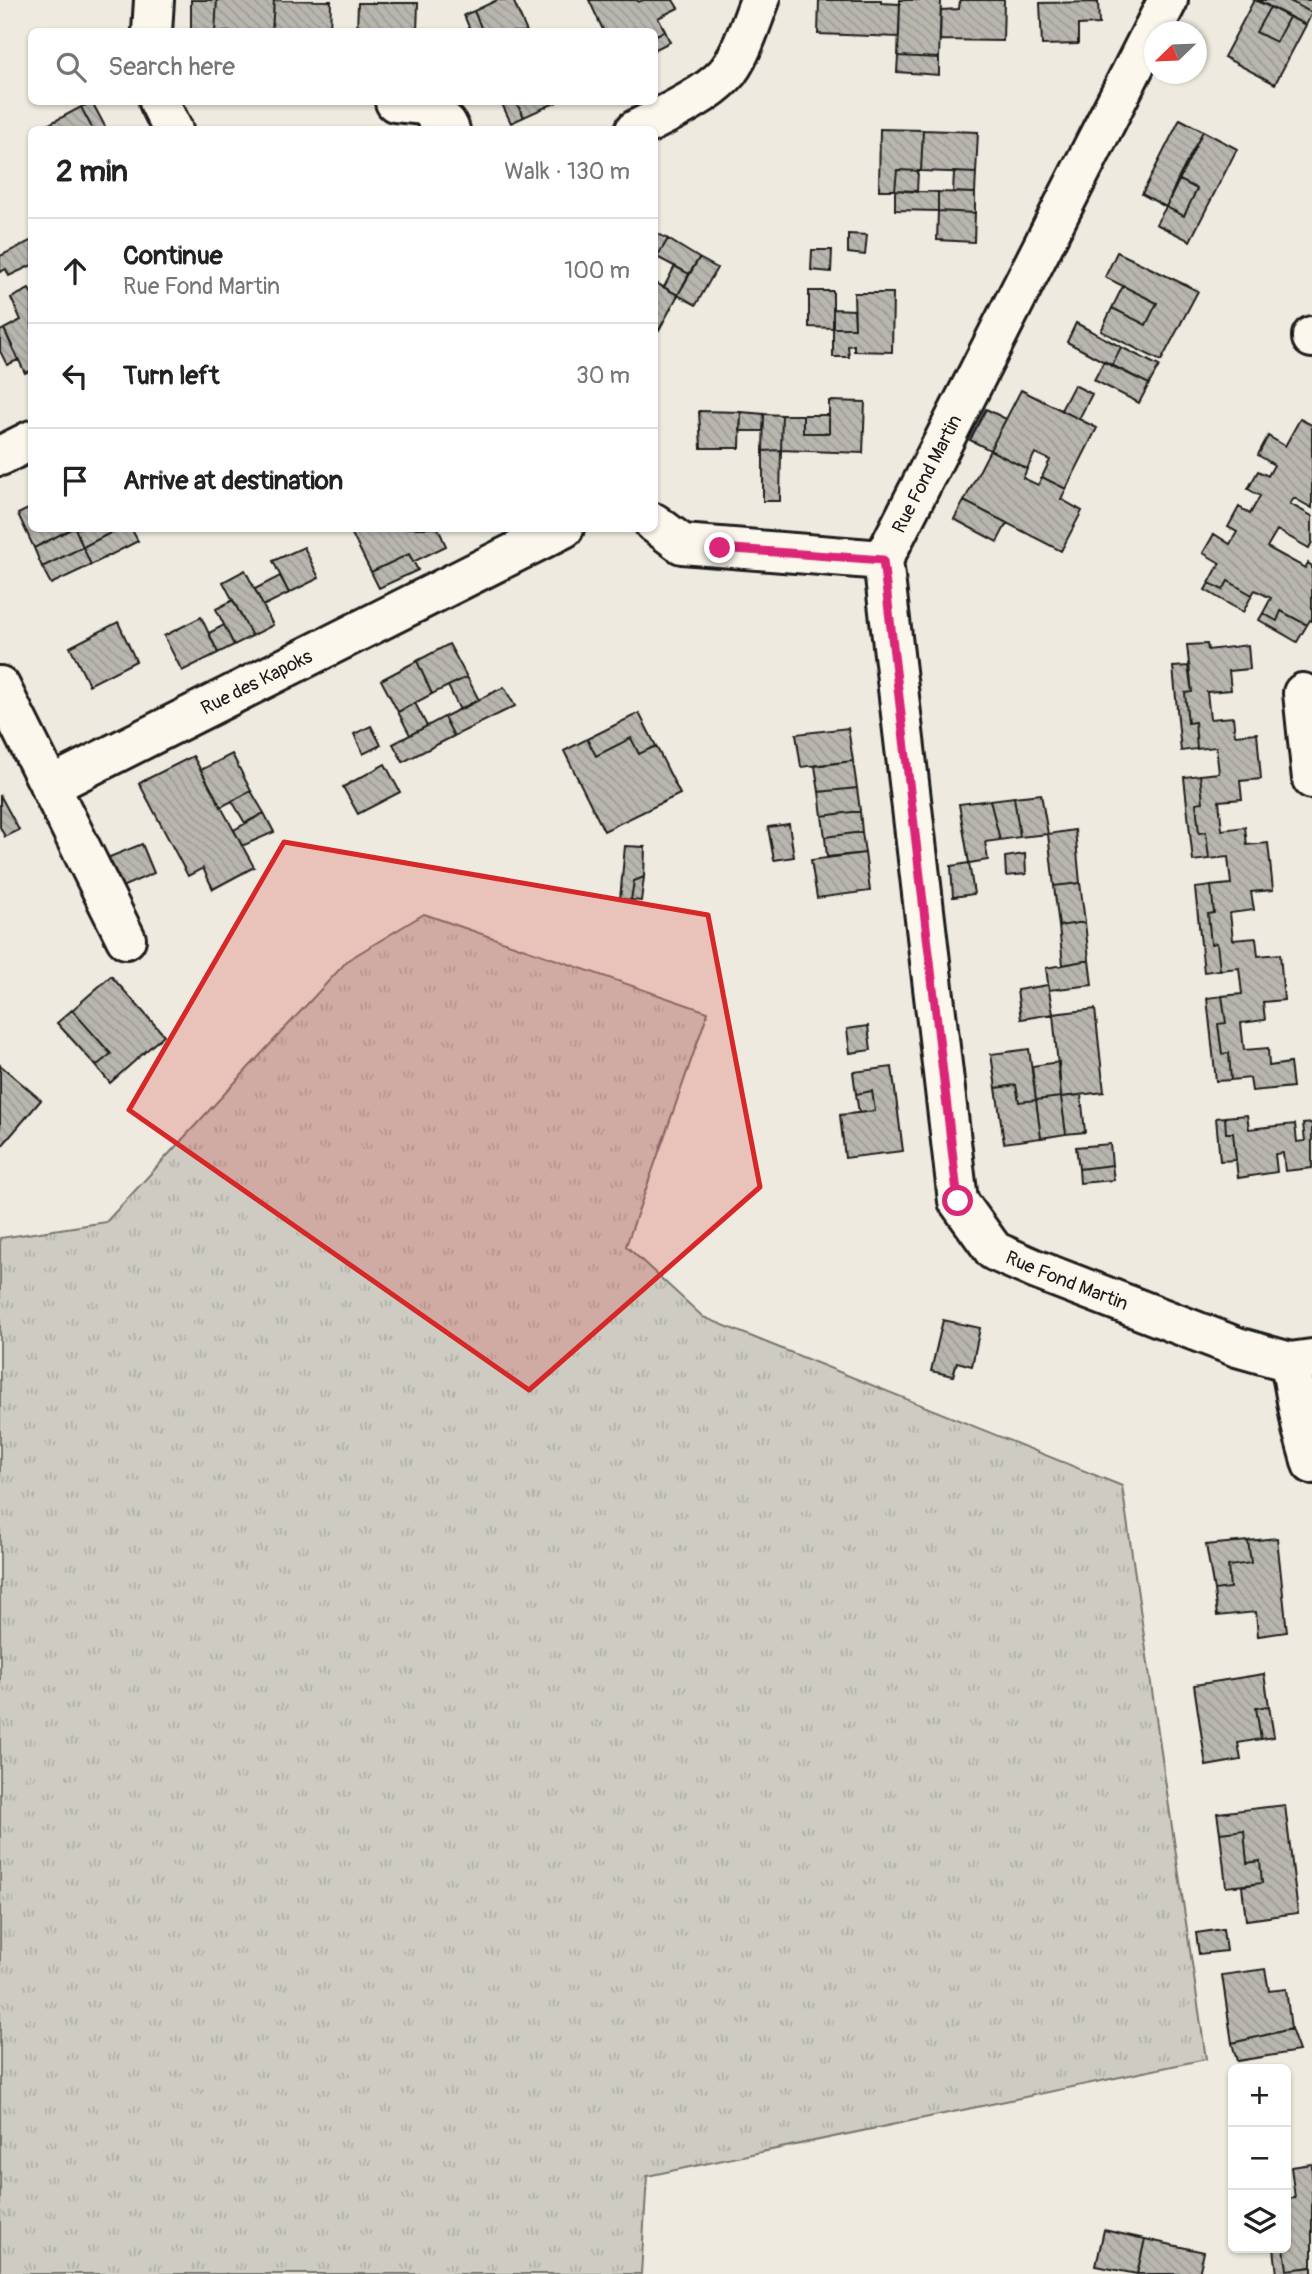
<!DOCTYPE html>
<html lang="en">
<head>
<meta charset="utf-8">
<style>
  :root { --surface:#fff; --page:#f2f2f2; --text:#222; --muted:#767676; --line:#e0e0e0 }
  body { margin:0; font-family:Pangolin,sans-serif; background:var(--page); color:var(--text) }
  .controls { position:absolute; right:21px; bottom:21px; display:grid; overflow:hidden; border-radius:10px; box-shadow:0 2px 5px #0004 }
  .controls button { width:63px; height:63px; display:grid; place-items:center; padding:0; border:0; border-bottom:2px solid var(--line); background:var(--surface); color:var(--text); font:35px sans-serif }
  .compass { position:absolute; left:1144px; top:21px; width:63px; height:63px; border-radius:50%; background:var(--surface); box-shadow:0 2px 5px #0004; rotate:247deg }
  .stop { position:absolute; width:21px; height:21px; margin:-16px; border:5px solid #db2777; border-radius:50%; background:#fff }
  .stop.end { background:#db2777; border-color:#fff; box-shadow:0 2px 7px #0008 }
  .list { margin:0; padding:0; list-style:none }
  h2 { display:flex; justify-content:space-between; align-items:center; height:91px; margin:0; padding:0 28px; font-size:30px }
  h2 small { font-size:23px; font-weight:400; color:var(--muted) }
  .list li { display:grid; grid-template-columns:46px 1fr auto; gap:21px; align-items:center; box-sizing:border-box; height:105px; padding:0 28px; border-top:2px solid var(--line) }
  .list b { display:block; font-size:26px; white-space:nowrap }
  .list p { margin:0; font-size:23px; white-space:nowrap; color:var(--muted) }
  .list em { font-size:23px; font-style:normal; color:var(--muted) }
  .icon { flex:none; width:38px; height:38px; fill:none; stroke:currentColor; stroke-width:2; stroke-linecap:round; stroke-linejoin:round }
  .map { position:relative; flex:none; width:1312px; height:2274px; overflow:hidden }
  .search { position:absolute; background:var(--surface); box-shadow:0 2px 5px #0004; left:28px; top:28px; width:630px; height:77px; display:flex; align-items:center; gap:18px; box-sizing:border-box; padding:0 24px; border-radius:10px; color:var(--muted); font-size:26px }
  .panel { position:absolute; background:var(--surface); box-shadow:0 2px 5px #0004; left:28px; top:126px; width:630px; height:406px; border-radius:10px }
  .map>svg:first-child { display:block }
  .grass { fill:url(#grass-tufts); stroke:#75746f; stroke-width:2 }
  .building { fill:url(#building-back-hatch); stroke:#1c1c1c; stroke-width:2 }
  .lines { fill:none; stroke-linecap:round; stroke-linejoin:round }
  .minor-casing { stroke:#1c1c1c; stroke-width:44 }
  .minor { stroke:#fbf7ec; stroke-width:38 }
  .route { stroke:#db2777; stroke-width:9 }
  .marked { fill:#d62828; fill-opacity:0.2; stroke:#d62828; stroke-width:5; stroke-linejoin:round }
  .labels { text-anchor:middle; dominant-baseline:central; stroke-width:6; stroke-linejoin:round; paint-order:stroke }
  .street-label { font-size:19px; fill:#1c1c1c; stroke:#fbf7ec }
</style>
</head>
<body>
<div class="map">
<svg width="1312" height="2274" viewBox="0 0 1312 2274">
  <defs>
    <pattern id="grass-tufts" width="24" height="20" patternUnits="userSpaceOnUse" patternTransform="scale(1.75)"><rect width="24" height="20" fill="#ceccc2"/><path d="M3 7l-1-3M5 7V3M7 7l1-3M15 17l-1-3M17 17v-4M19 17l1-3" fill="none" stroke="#b0afa6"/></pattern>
    <pattern id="building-back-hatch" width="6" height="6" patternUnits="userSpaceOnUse" patternTransform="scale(1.75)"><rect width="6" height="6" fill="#b9b6af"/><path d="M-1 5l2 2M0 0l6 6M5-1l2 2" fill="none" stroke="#9e9c96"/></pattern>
  </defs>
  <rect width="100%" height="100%" fill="#eeeadf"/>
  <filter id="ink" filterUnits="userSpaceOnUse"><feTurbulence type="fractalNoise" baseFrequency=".0143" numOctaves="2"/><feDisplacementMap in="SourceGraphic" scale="14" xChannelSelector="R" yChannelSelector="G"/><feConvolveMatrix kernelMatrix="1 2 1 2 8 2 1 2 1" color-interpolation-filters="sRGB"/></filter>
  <g filter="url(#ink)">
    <path class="grass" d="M424 914 708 1012 626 1246 703 1317 1122 1486 1206 2059 647 2176 641 2274H0V1238L106 1222 348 960Z"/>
    <path class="building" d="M191 0H217L215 32 191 31Z
      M217 0H274L272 32H215Z
      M274 0 331 1 330 32H272Z
      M497 0H513L527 32H483L474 11Z
      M589 0H637L638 2 643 0H673L678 8 658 18 665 31 654 36V32H604Z
      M819 0H881V3L900 4 899 37 818 34Z
      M900 0H941L939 58 898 56Z
      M960 0H1004L1003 41 940 40 941 10 959 9Z
      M1254 0 1270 7 1256 32 1276 42 1289 17 1306 25 1275 84 1224 57Z
      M1257 0H1288L1312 13 1306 25Z
      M1288 0H1312V13Z
      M1098 2 1099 24 1078 25V44L1042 45 1040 3Z
      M358 3H418L417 32H357Z
      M1270 7 1289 17 1276 42 1256 32Z
      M474 11 483 32H471L464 15Z
      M665 31 670 42 654 50V36Z
      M898 56 939 58V75L897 72Z
      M92 102 107 130H93L81 107Z
      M501 102H516L524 117 511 123Z
      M516 102H557L524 117Z
      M81 107 93 130H38Z
      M1180 119 1203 131 1166 207 1142 194Z
      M880 129 923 130 921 171 897 170 895 190H879Z
      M923 130 978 132 976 173 921 171Z
      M1203 131 1237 149 1190 241 1156 224 1166 207 1184 216 1197 189 1178 179Z
      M897 170 918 171 917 192 895 190Z
      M954 172 976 173 975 193 953 192Z
      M1178 179 1197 189 1184 216 1166 207Z
      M895 190 938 192V211L895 210Z
      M938 192 975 193V213L938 211Z
      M938 211 975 213 974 242 937 240Z
      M654 232 668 239 657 257 654 255Z
      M848 234 867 235 865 255 848 253Z
      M668 239 699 258 689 274 657 257Z
      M32 240V265L9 276 6 269 0 272V256Z
      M812 250H832L831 272 811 270Z
      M1117 252 1198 291 1161 361 1101 331 1112 308 1146 325 1157 303 1105 277Z
      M699 258 717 268 696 305 678 295Z
      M675 266 689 274 678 295 664 287Z
      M654 282 678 295 659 330 654 328Z
      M1123 286 1157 303 1146 325 1112 308Z
      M29 289 32 294V370L25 373 4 329 21 320 11 298Z
      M809 291H833V328L809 327Z
      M854 293H893L892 352 854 351V345L848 346 849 357H833V328H855Z
      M833 309 854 310 855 328H833Z
      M1076 323 1121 347 1112 366 1067 342Z
      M4 329 18 360 7 365 0 351V331Z
      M1121 347 1159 366 1149 384 1112 366Z
      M1104 361 1149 384 1139 403 1094 380Z
      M1074 385 1092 394 1079 419 1061 410Z
      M1021 390 1097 428 1066 489 1042 477 1050 460 1035 453 1027 469 990 450Z
      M829 401 865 402 863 453 781 450 782 415H803V433H829Z
      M986 409 1006 419 990 450 970 440Z
      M699 411 741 412 740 448H701Z
      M741 412 764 414 763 431H740Z
      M764 414 782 415 781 450 763 451Z
      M803 415H829V433H803Z
      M1300 419 1312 425V508L1294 498 1290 504 1312 516V542L1309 548 1277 530 1267 547 1305 568 1308 563 1312 566V621L1310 620 1307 625 1281 611 1277 621 1263 613 1271 598 1255 590 1252 595 1228 581 1223 590 1209 583 1220 563 1203 553 1214 534 1230 544 1237 532 1228 527 1239 507 1250 514 1260 496 1248 489 1258 471 1268 476 1274 465 1258 455 1268 436 1285 446Z
      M781 450 780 501H763V451Z
      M990 450 1027 469 1023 478 1038 485 1042 477 1066 489 1061 499 1082 511 1061 551 964 501Z
      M964 501 1007 523 997 542 954 519Z
      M32 507V528H73L34 548 18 514Z
      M73 528H75L83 547 42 567 34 548Z
      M75 528H120L83 547Z
      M120 528H131L138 541 91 565 83 547Z
      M349 528H438L446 546 413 562 409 554 371 572Z
      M83 547 91 565 51 584 42 567Z
      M304 547 319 578 289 593 273 561Z
      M409 554 418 570 379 588 371 572Z
      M245 570 273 625 252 636 223 582Z
      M280 576 289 593 263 606 255 589Z
      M1228 581 1252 595 1243 612 1205 590 1209 583 1223 590Z
      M233 600 252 636 234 645 216 609Z
      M1281 611 1307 625 1297 642 1259 620 1263 613 1277 621Z
      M201 617 218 653 182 671 164 636Z
      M118 622 136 661 89 685 70 647Z
      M224 625 234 645 218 653 209 633Z
      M449 644 467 677 432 694 417 661Z
      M1207 644 1208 650 1248 645 1250 669 1229 671 1231 690 1207 692 1210 719 1233 717 1235 735 1257 733 1261 779 1240 781 1242 799 1219 801 1222 830 1245 827 1247 845 1268 843 1273 890 1251 892 1254 910 1230 913 1233 940 1256 938 1258 956 1280 954 1284 1000 1263 1002 1265 1020 1241 1023 1244 1050 1268 1048 1269 1066 1290 1063 1293 1087 1252 1091 1250 1078 1231 1080 1229 1053 1222 1054 1218 1024 1226 1023 1222 996 1242 994 1239 968 1220 970 1217 943 1211 944 1208 914 1214 913 1211 886 1231 884 1228 857 1209 859 1206 832 1199 833 1196 803 1203 802 1200 775 1219 773 1216 747 1197 749 1195 722 1188 723 1185 693 1192 692 1187 645Z
      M417 661 432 694 398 712 381 680Z
      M1188 666 1192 692 1185 693 1188 723 1195 722 1197 749 1181 751 1173 667Z
      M467 677 479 700 460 710 448 686Z
      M504 687 515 706 454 736 444 717Z
      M415 703 427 726 410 735 398 712Z
      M639 713 656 746 639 754 631 738 596 756 587 739Z
      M444 717 454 736 403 762 393 744Z
      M371 726 381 745 363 754 354 734Z
      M848 728 853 761 801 767 796 734Z
      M631 738 639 754 656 746 680 794 604 831 564 751 587 739 596 756Z
      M232 754 251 791 221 807 201 770Z
      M193 756 254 867 213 889 203 868 188 876 139 783Z
      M853 761 857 788 819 792 815 766Z
      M385 764 400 792 358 814 343 787Z
      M1200 775 1203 802 1196 803 1199 833 1206 832 1209 859 1193 861 1184 777Z
      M857 788 860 811 822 816 819 792Z
      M251 791 264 813 245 823 232 801Z
      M1041 794 1048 834 1020 837 1014 797Z
      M0 795 19 830 5 837 0 827Z
      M1014 797 1020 837 1000 840 990 800Z
      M990 800 1000 840 985 842 988 860 969 863 959 804Z
      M860 811 862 832 825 837 822 816Z
      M264 813 274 832 242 846 234 830Z
      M789 824 794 857 774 860 768 827Z
      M1075 830 1080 883 1054 886 1048 834Z
      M862 832 865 853 827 857 825 837Z
      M142 844 154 873 122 887 107 858Z
      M625 846 645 847 644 877 634 881 631 900 620 899Z
      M865 853 870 891 817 898 811 860Z
      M1025 854 1026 874 1006 876 1005 857Z
      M969 863 974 894 953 897 951 866Z
      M644 877 641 901 631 900 634 881Z
      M1080 883 1085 922 1059 926 1054 886Z
      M1211 886 1214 913 1208 914 1211 944 1217 943 1220 970 1204 972 1195 888Z
      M1085 922 1089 960 1063 965 1059 926Z
      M1089 960 1092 985 1049 990 1046 968Z
      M111 976 164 1035 110 1083 96 1066 111 1054 72 1010Z
      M1048 985 1053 1014 1021 1019 1017 990Z
      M1222 996 1226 1023 1218 1024 1222 1054 1229 1053 1231 1080 1216 1081 1207 998Z
      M1095 1009 1104 1092 1061 1097 1053 1014Z
      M72 1010 111 1054 96 1066 57 1023Z
      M868 1026 871 1050 850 1053 847 1029Z
      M1029 1049 1036 1100 1019 1102 1016 1085 996 1088 991 1054Z
      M1059 1062 1061 1097 1036 1100 1032 1066Z
      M0 1065 41 1100 1 1147 0 1146Z
      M892 1067 903 1151 845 1158 840 1115 875 1111 872 1091 856 1094 853 1072Z
      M1016 1085 1019 1102 1036 1100 1041 1138 1004 1143 996 1088Z
      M872 1091 875 1111 859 1113 856 1094Z
      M1081 1095 1085 1132 1066 1134 1061 1097Z
      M1061 1097 1066 1134 1041 1138 1036 1100Z
      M1247 1115 1249 1129 1295 1124 1297 1142 1305 1141 1303 1124 1312 1123V1168L1285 1171 1283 1153 1275 1154 1277 1172 1238 1178 1233 1133H1226L1225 1117Z
      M1225 1117 1226 1133H1233L1236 1160 1220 1161 1216 1118Z
      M1110 1144 1112 1165 1079 1169 1076 1147Z
      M1112 1165 1114 1180 1080 1183 1079 1169Z
      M943 1320 980 1328 972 1366 957 1362 953 1376 931 1371Z
      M1277 1538 1287 1632 1258 1636 1256 1612 1217 1616 1214 1590 1230 1588 1228 1566 1251 1563 1248 1541Z
      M1248 1541 1251 1563 1228 1566 1230 1588 1214 1590 1206 1545Z
      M1264 1674 1269 1706 1256 1708 1261 1739 1238 1743 1241 1760 1206 1766 1194 1685Z
      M1269 1706 1274 1737 1261 1739 1256 1708Z
      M1285 1805 1298 1913 1246 1920 1242 1886 1262 1883 1260 1861 1247 1863 1244 1830 1220 1833 1217 1813Z
      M1244 1830 1247 1863 1260 1861 1262 1883 1226 1887 1220 1833Z
      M1223 1929 1226 1951 1199 1954 1196 1933Z
      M1265 1969 1269 1991 1286 1989 1291 2029 1232 2043 1222 1975Z
      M1291 2029 1299 2051 1237 2061 1232 2043Z
      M1312 2164V2267L1287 2270 1284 2248H1286V2215H1288L1286 2199 1295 2198 1291 2167Z
      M1104 2230 1145 2239 1137 2274 1096 2266Z
      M1145 2239 1204 2252 1199 2274H1137Z
      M1274 2248H1284L1287 2270 1312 2267V2274H1277Z"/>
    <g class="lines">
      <g class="minor-casing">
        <g id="minor">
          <path id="s1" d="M1168 0 883 560 958 1201 994 1251 1037 1270 1237 1347 1290 1362 1312 1359"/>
          <path d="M152 32 154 0"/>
          <path d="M159 102 173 130"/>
          <path d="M395 102 425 105 447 124 450 130"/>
          <path d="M635 130C662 116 705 97 725 75 740 60 752 20 760 0"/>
          <path d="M1312 336V338"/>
          <path d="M0 456 32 440"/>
          <path d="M654 523 682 544 883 560"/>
          <path id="s2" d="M0 686 50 786 564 528"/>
          <path d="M1303 693 1312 779"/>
          <path d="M50 786 126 939"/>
          <path d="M1290 1362 1302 1429 1312 1464"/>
        </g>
      </g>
      <use href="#minor" class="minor"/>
    </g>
  </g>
  <g class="lines" filter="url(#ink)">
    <path class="route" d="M720 548 883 560 958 1201"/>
  </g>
  <path class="marked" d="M284 842 708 915 760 1187 529 1390 129 1110Z"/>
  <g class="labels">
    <g class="street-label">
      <text transform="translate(927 474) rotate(-63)">Rue Fond Martin</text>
      <text stroke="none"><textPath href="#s2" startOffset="343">Rue des Kapoks</textPath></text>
      <text stroke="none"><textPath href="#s1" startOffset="1414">Rue Fond Martin</textPath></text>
    </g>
  </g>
</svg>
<div class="controls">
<button>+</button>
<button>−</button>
<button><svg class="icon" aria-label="layers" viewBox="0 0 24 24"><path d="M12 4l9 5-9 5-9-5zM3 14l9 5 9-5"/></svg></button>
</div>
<svg class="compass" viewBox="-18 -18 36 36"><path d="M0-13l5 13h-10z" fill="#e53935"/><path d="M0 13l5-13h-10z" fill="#767676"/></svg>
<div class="stop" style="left:958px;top:1201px"></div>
<div class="stop end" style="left:720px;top:548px"></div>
<div class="search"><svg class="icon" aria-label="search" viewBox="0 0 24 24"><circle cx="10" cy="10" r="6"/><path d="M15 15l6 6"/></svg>Search here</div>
<section class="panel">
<h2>2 min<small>Walk · 130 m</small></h2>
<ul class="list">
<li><svg class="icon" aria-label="ahead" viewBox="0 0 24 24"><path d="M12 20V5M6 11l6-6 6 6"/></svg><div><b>Continue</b><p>Rue Fond Martin</p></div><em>100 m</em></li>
<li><svg class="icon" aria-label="left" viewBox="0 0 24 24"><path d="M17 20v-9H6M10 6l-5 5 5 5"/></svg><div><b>Turn left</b></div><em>30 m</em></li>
<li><svg class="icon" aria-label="arrive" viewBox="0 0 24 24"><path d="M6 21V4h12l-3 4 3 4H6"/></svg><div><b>Arrive at destination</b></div></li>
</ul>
</section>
</div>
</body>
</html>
